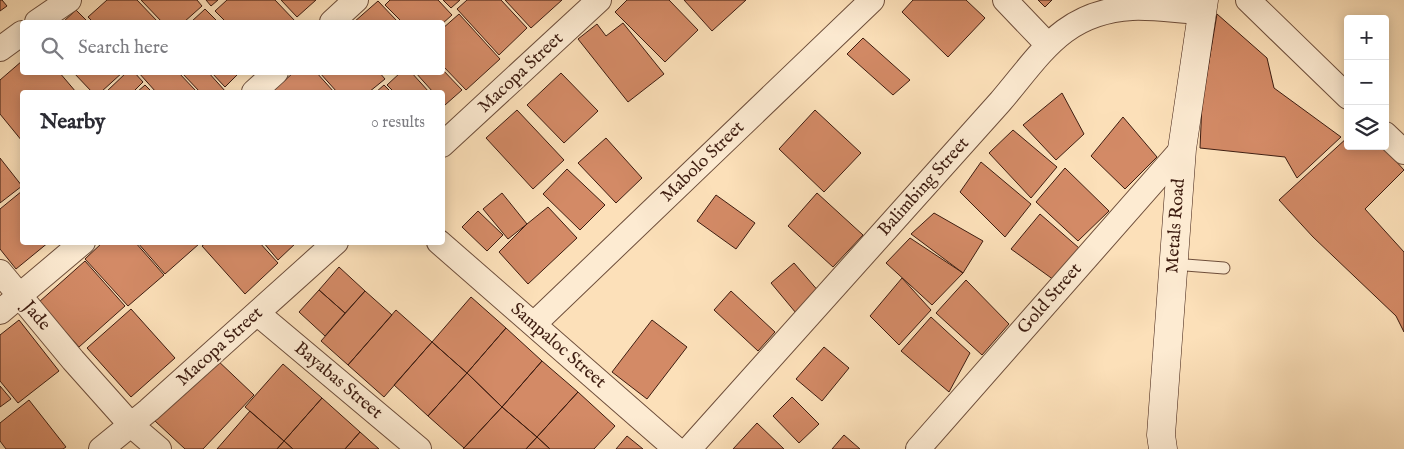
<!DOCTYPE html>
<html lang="en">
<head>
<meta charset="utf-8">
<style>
  :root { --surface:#fff; --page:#f2f2f3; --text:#2b2b33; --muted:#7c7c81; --line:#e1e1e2 }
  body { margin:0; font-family:"IM FELL English",serif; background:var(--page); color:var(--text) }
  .controls { position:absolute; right:15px; top:15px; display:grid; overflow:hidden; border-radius:5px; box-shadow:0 2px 12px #0003 }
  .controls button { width:45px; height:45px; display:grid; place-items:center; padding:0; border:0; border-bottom:1px solid var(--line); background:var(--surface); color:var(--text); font:25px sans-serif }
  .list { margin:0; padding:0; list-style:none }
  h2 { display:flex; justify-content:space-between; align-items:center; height:65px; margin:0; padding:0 20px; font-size:21px }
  h2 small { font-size:16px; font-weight:400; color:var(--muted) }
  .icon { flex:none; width:28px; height:28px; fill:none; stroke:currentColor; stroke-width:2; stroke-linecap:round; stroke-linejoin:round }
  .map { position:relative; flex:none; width:1404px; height:449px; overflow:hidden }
  .search { position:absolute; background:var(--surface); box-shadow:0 2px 12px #0003; left:20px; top:20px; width:425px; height:55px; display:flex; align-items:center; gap:12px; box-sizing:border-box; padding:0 18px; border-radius:5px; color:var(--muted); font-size:19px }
  .panel { position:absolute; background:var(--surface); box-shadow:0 2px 12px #0003; left:20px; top:90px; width:425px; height:155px; border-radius:5px }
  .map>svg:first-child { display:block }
  .building { fill:#d38a66; stroke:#3e1d11 }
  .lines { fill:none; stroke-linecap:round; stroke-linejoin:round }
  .lane-casing { stroke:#6e4e3b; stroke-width:13 }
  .street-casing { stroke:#6e4e3b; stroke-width:26 }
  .secondary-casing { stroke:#3e1d11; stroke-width:29 }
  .lane { stroke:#fdebd2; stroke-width:11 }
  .street { stroke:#fdebd2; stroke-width:24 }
  .secondary { stroke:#fdebd2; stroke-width:28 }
  .labels { text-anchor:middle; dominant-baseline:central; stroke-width:4; stroke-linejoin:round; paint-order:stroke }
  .street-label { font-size:18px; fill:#3e1d11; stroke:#fdebd2 }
</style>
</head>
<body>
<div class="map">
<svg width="1404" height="449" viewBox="0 0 1404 449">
  <rect width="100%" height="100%" fill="#fce0b9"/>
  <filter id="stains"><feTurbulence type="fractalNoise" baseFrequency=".004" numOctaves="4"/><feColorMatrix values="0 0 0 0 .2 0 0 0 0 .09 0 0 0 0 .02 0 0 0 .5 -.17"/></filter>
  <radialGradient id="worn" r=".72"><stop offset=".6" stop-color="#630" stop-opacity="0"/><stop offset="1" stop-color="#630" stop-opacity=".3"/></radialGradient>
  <path class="building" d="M0 0H2L7 6 0 11Z
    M107 0H137L158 22H93L88 17Z
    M141 0H197L202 6 184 22H162Z
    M206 0H218L211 6Z
    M227 0H275L296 22H226L215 11Z
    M281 0H316L297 17Z
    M390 0H438L452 15 442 24V22H402L385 5Z
    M443 0H460L451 8Z
    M467 0H501L527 28 499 55 457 9Z
    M505 0H562L531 28Z
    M627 0H669L698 30 665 62 615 12Z
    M684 0H746L712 31Z
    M913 0H966L985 18 948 57 902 12Z
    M1038 0H1052L1045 7Z
    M378 1 398 22H354Z
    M205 9 218 22H191Z
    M76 10 88 22H63Z
    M459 14 500 59 466 90 442 65V29Z
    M1217 14 1267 58 1274 88 1341 137 1297 178 1285 157 1200 148 1202 103Z
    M623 23 664 74 628 102 578 39 597 24 606 36Z
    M863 38 910 80 893 95 847 54Z
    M22 61V72H59L76 92H22V141L0 114V80Z
    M442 69 462 90 445 105 442 102V92H433L415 72H442Z
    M73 72H123L101 92H92Z
    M127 72H134L143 82 133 92H106Z
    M138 72H178L197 92H156Z
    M181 72H208L226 92H200Z
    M211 72H240L225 87Z
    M294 72H316L334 92H272Z
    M319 72H379L385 79 369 92H337Z
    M401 72H411L429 92H394L387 85Z
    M561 73 598 111 564 143 527 105Z
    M145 85 152 92H137Z
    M384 85 391 92H376Z
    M1062 93 1084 134 1056 160 1023 125Z
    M517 110 564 160 533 189 486 138Z
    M815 110 861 153 824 192 779 149Z
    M1123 117 1157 157 1125 189 1091 156Z
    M1013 130 1057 167 1031 198 989 153Z
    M1348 137V146H1382L1404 170 1365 209 1404 252V332L1396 316 1313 237 1279 200Z
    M606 138 642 178 616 203 578 163Z
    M0 158 22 186 0 203Z
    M981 162 1031 204 1005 237 960 192Z
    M1065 168 1109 211 1078 241 1036 202Z
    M567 169 605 205 580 230 543 194Z
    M22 191V242H49L16 269 0 249V209Z
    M502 193 527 224 508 239 483 209Z
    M817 193 863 235 833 267 788 226Z
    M716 195 755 223 736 249 697 221Z
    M548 207 577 238 528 284 499 252 527 224Z
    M478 211 503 235 487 251 462 227Z
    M934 213 983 241 963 273 911 234Z
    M1040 214 1079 248 1054 280 1011 249Z
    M910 238 963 273 932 305 886 263Z
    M103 242H135L164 275 128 306 85 259Z
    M137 242H197L199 244 165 274Z
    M207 242H259L278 263 245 294 202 246Z
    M263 242H297L278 260Z
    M85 261 125 306 79 347 39 302Z
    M794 263 820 293 796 313 771 283Z
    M339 267 365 291 345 313 319 290Z
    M902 278 931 310 899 345 870 316Z
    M966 280 1009 324 982 355 936 313Z
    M319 290 345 313 325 336 299 312Z
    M365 291 392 315 348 365 321 341Z
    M731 291 775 332 758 351 714 310Z
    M471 297 506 328 467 373 432 342Z
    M131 309 175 358 131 397 87 348Z
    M396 310 432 342 384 397 348 365Z
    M931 317 970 353 949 392 901 351Z
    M19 320 59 371 18 403 0 381V335Z
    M652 320 687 347 647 399 612 372Z
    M506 328 542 361 502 407 467 373Z
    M432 342 467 373 428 416 394 385Z
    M824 347 849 368 822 401 796 379Z
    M215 358 254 395 203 449H185L155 421Z
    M542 361 578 392 537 437 502 407Z
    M283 364 322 398 284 441 245 407Z
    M467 373 502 407 464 448 428 416Z
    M0 386 11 399 0 407Z
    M578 392 615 426 594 449H550L537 437Z
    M792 397 819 424 799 443 773 416Z
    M322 398 360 432 345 449H293L284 441Z
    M29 400 66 447 63 449H6L0 441V423Z
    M502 407 537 437 526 449H463Z
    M250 411 284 441 277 449H217Z
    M757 423 784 449H733Z
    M360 432 379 449H345Z
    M844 435 860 449H832Z
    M627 436 643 449H616Z
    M537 437 550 449H526Z
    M284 441 293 449H277Z"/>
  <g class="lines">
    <g class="lane-casing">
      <path id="lane" d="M1173 264 1224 268"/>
    </g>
    <g class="street-casing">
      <path id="street" d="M1005 0 1048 45
        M1248 0 1348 97
        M37 22 69 0
        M332 22 356 0
        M0 49 22 33
        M254 92 276 72
        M1385 134 1404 152
        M442 145 599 0
        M439 242 676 449
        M0 272 73 360 131 425 159 449
        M0 312 83 242
        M257 313 419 449
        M534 324 872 0
        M101 449 149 410 336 242
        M689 449 1000 102C1041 54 1063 12 1132 8 1155 7 1179 11 1202 12
        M918 449 1182 149"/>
    </g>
    <g class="secondary-casing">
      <path id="secondary" d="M1163 449 1161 435 1182 149 1204 0"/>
    </g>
    <use href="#lane" class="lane"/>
    <use href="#street" class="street"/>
    <use href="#secondary" class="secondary"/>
  </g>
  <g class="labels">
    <g class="street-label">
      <text transform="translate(521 73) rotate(-43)">Macopa Street</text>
      <text transform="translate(703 162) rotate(-44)">Mabolo Street</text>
      <text transform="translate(924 187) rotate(-48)">Balimbing Street</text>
      <text transform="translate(1176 226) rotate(-86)">Metals Road</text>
      <text transform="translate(1050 299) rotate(-49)">Gold Street</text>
      <text transform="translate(36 316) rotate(49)">Jade</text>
      <text transform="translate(558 346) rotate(41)">Sampaloc Street</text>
      <text transform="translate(220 347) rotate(-42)">Macopa Street</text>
      <text transform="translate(338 381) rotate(40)">Bayabas Street</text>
    </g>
  </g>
  <rect width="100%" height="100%" filter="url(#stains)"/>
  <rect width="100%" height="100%" fill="url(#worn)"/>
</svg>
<div class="controls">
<button>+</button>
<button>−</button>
<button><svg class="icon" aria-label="layers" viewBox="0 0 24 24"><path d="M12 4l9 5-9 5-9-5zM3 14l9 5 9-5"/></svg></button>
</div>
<div class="search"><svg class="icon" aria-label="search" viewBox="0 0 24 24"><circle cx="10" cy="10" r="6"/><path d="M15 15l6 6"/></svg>Search here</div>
<section class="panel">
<h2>Nearby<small>0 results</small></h2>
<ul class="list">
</ul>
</section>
</div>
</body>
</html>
